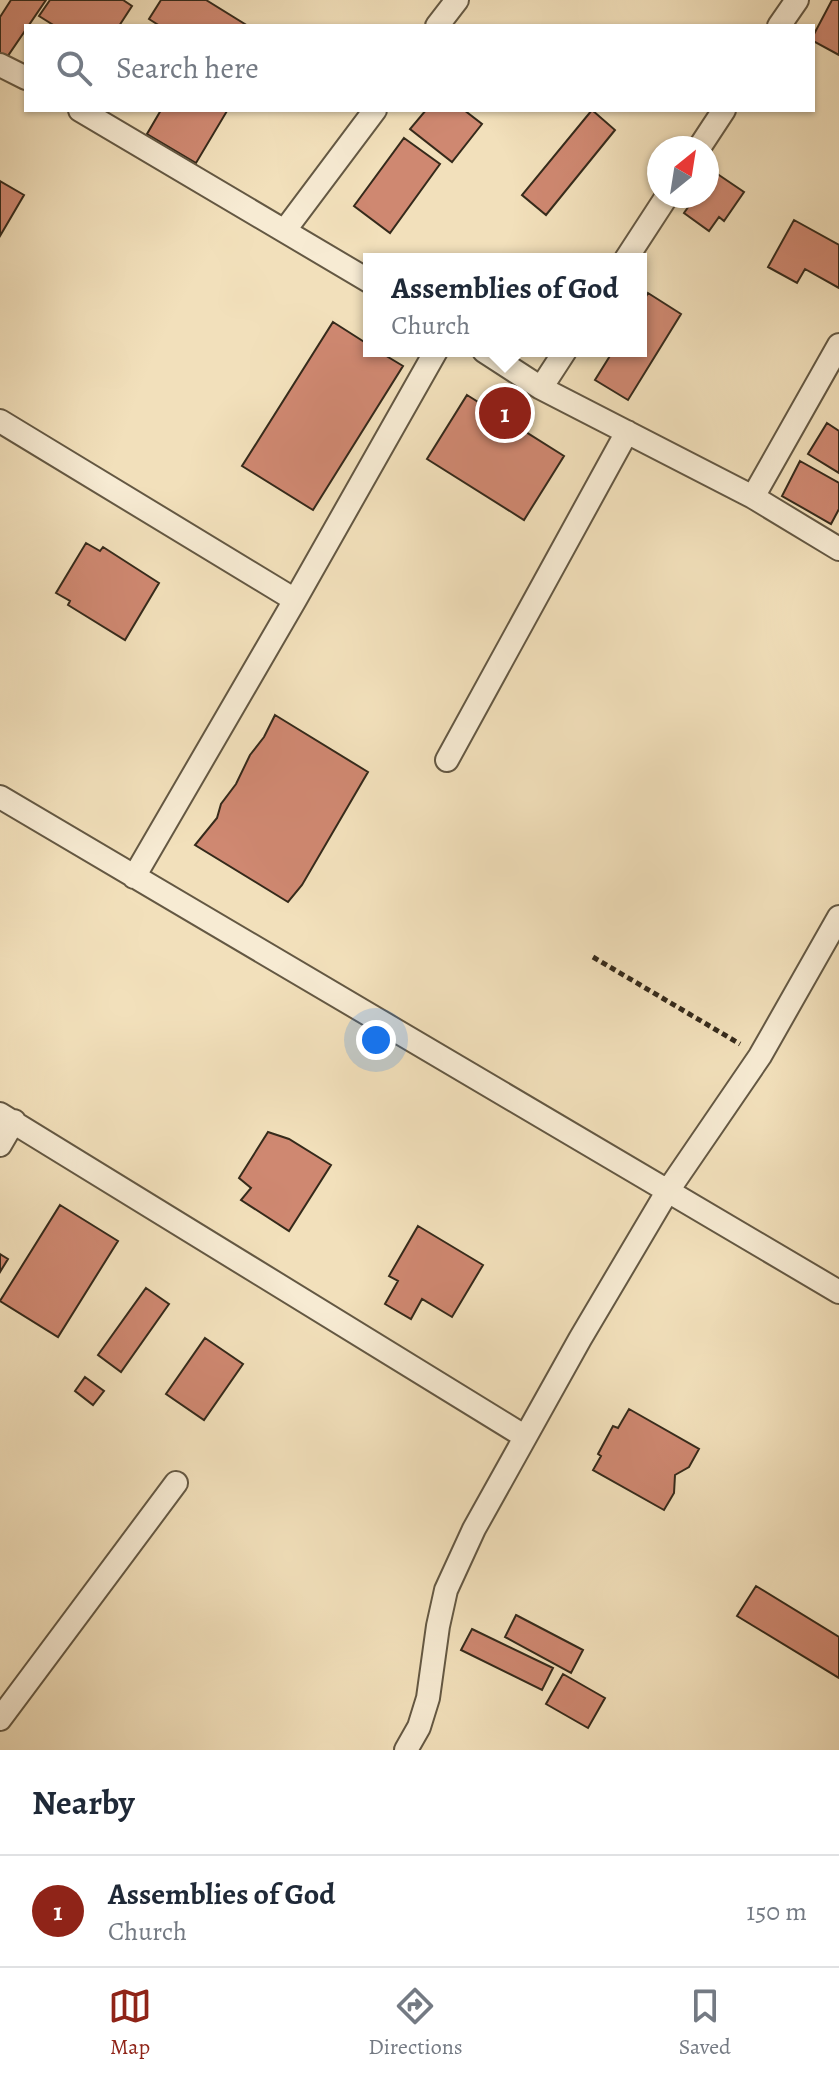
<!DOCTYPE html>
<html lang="en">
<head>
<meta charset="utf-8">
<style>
  :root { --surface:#fff; --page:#f6f6f7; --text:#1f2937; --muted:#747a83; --line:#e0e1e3; --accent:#8f2418 }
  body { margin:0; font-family:Alegreya,serif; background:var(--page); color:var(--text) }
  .compass { position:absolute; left:647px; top:136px; width:72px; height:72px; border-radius:50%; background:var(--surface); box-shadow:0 2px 6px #0004; rotate:30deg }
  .you { position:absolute; left:376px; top:1040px; width:28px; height:28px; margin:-20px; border:6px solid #fff; border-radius:50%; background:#1a73e8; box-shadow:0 0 0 12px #1a73e833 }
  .badge { display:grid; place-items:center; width:52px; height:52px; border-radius:50%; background:var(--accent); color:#fff; font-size:26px; font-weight:700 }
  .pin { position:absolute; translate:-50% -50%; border:4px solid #fff; box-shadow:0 2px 8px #0006 }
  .popup { position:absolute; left:363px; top:253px; width:284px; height:104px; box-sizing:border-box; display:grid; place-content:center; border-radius:0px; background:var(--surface); filter:drop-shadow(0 2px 6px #0005); font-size:26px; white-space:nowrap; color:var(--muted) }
  .popup b { font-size:30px; color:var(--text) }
  .popup::after { content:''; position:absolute; left:50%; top:100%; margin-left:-16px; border:16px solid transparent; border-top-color:var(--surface) }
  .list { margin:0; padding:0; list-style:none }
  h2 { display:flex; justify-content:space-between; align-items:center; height:104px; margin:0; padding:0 32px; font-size:34px }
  h2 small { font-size:26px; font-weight:400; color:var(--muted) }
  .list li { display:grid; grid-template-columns:52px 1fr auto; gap:24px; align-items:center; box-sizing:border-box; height:112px; padding:0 32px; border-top:2px solid var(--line) }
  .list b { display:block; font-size:30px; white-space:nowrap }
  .list p { margin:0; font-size:26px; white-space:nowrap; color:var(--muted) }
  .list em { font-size:26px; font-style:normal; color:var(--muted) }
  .icon { flex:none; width:44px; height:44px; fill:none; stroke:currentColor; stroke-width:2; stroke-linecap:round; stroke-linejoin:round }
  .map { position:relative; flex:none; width:839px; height:1750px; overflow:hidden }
  .search { position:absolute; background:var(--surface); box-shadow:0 2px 6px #0004; left:24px; right:24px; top:24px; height:88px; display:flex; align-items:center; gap:20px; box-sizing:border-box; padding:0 28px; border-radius:0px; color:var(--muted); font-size:30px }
  .sheet { height:216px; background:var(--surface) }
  nav { display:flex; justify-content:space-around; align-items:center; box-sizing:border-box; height:112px; border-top:2px solid var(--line); background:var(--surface); font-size:22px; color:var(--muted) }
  nav a { display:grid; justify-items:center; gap:4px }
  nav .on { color:var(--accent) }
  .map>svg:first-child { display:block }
  .building { fill:#cf8871; stroke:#352a1b; stroke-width:2 }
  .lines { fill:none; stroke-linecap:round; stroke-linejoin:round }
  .street-casing { stroke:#645843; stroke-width:26 }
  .path { stroke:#352a1b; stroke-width:5; stroke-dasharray:6 4; stroke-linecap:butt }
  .street { stroke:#f7ebd3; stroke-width:22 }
</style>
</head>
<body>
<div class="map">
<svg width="839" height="1750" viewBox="0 0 839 1750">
  <rect width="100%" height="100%" fill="#f2e0bb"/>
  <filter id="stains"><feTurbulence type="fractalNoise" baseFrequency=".0025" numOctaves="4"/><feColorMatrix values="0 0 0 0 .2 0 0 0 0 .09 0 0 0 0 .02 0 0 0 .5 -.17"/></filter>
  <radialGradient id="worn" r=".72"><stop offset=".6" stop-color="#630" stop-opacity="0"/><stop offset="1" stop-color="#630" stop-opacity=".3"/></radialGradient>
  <path class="building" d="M11 0H46L3 63 0 61V17Z
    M50 0H123L132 6 119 26H55L39 16Z
    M161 0H206L248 26H160L149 19Z
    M832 0H839V55L813 41V36Z
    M161 110H226L227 111 196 163 147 134Z
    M426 110H464L482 124 452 162 410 129Z
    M592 110 615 130 546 215 522 195Z
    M404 138 440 164 390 233 354 206Z
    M713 171 744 192 724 221 719 217 709 231 684 213 696 196H707V180Z
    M0 181 24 195 0 236Z
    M794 220 839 245V288L805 269 797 283 768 267Z
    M648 293 681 314 628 400 595 380 613 351H641V305Z
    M333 322 369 345V351H378L403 366 313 510 242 466Z
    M467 395 564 456 524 520 427 459Z
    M827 423 839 431V473L808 454Z
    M800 461 839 483V509L831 524 782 496Z
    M86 543 100 551 103 547 159 583 125 640 68 605 70 601 56 593Z
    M275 715 368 772 302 885 288 902 195 845 217 818 221 804 236 784 250 755 264 737Z
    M268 1132 289 1139 331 1165 289 1231 241 1200 251 1188 239 1178Z
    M60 1205 118 1241 58 1337 0 1301Z
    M418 1226 483 1265 452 1317 422 1299 411 1319 385 1304 398 1281 389 1276Z
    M0 1254 8 1259 0 1272Z
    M146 1288 169 1304 121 1372 98 1355Z
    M205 1338 243 1364 204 1420 166 1394Z
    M85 1377 104 1391 93 1405 75 1391Z
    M629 1409 699 1449 689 1467 675 1475 674 1493 664 1510 593 1470 601 1456 598 1454 613 1426 618 1428Z
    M756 1586 839 1637V1678L737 1616Z
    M516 1615 583 1650 571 1673 505 1637Z
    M472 1629 553 1668 542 1690 461 1650Z
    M563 1674 605 1698 588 1728 546 1704Z"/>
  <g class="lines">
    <g class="street-casing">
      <path id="street" d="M437 26 457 0
        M779 26 797 0
        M0 65 26 78
        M80 110 369 281
        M699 148 724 110
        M285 230 375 110
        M626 259 667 196
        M484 351 541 388 753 497 839 549
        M541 388 565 351
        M0 421 295 600
        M753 497 839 345
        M447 760 627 432
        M0 797 839 1292
        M134 877 295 600 436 351
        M0 1114 524 1436
        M0 1145 14 1121
        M0 1719 176 1483
        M406 1750 419 1727 428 1698 438 1626 446 1590 474 1529 580 1339 667 1192 760 1056 839 917"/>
    </g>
    <path class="path" d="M593 957 740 1044"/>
    <use href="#street" class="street"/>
  </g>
  <rect width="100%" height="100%" filter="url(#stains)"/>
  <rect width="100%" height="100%" fill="url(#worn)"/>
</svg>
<svg class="compass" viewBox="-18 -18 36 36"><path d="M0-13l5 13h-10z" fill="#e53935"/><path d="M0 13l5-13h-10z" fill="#747a83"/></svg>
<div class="you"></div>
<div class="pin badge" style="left:505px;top:413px">1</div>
<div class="popup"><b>Assemblies of God</b>Church</div>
<div class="search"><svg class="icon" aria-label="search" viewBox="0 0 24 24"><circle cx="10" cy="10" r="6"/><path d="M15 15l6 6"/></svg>Search here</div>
</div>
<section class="sheet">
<h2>Nearby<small></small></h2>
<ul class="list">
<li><span class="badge">1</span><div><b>Assemblies of God</b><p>Church</p></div><em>150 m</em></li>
</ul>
</section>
<nav>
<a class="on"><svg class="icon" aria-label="map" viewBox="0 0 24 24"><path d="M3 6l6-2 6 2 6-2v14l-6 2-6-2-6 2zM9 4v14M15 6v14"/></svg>Map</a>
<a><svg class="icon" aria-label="directions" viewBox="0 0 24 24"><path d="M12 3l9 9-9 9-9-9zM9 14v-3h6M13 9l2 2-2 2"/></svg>Directions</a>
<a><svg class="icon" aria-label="saved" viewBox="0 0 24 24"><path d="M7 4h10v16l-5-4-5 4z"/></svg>Saved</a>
</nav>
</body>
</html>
